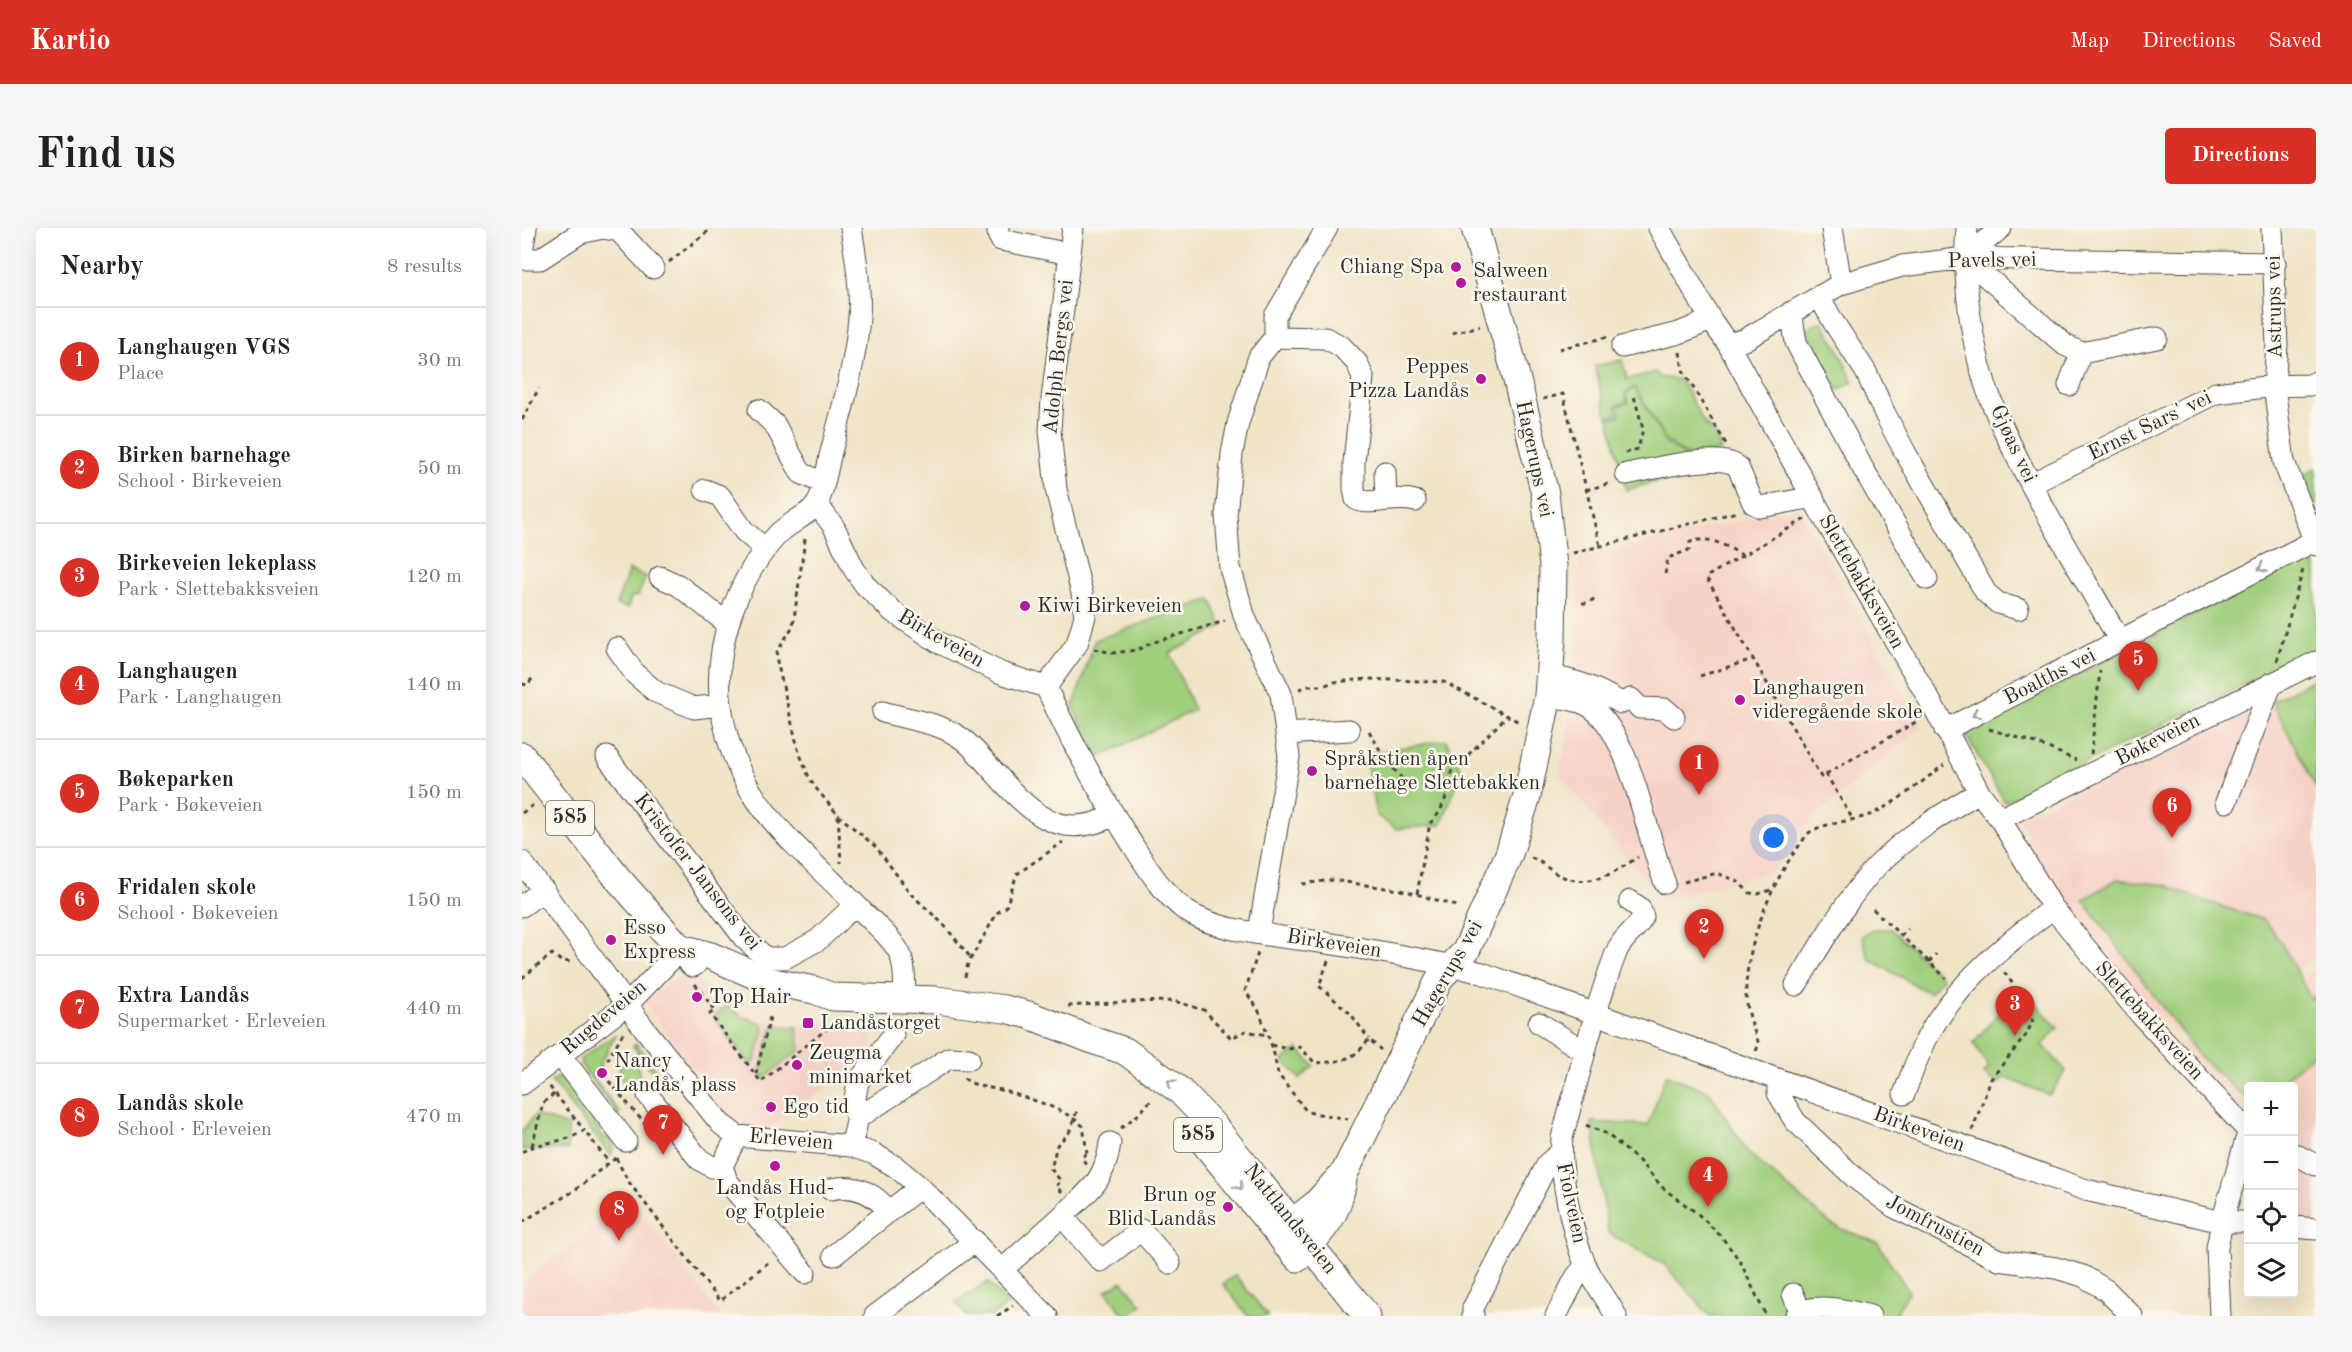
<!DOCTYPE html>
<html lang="en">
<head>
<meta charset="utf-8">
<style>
  :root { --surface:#fff; --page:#f6f6f6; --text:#222; --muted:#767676; --line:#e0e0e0; --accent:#d93025 }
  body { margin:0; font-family:"Old Standard TT",serif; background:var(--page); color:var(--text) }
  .controls { position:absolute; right:18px; bottom:18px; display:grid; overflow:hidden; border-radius:6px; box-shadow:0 6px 24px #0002 }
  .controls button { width:54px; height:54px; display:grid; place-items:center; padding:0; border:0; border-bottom:2px solid var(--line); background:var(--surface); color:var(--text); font:30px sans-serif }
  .you { position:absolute; left:1252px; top:610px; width:21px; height:21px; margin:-15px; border:4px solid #fff; border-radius:50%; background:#1a73e8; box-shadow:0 0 0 9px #1a73e833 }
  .badge { display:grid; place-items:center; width:39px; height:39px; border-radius:50%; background:var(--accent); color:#fff; font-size:20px; font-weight:700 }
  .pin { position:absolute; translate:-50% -50px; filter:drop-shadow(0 2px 3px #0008) }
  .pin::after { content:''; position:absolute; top:32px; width:21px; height:18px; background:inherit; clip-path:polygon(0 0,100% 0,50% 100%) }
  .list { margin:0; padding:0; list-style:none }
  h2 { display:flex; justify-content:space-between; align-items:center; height:78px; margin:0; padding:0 24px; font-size:26px }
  h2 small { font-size:20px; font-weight:400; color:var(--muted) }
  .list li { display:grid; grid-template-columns:39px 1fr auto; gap:18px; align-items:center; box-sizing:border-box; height:108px; padding:0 24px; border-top:2px solid var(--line) }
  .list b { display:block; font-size:22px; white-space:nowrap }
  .list p { margin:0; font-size:20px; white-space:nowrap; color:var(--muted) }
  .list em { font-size:20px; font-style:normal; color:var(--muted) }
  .icon { flex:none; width:33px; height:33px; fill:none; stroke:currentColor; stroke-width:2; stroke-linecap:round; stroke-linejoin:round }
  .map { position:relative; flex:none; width:1794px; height:1088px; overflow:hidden; border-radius:6px }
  header { display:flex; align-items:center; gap:36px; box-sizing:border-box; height:84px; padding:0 30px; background:var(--accent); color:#fff }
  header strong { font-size:28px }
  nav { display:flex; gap:33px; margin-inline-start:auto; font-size:21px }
  .intro { display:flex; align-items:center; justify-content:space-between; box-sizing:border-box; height:144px; padding:0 36px }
  h1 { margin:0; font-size:42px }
  .button { padding:15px 27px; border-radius:6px; background:var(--accent); color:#fff; font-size:21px; font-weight:700 }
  main { display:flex; gap:36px; padding:0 36px }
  aside { flex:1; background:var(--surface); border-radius:6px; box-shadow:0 6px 24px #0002 }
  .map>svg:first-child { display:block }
  .built { fill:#f6d1c5 }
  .green { fill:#a0cf7d; stroke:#667d54; stroke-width:1.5 }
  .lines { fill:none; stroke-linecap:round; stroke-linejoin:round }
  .minor-casing { stroke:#494742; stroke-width:23 }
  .major-casing { stroke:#494742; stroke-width:29 }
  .path { stroke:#494742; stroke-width:3; stroke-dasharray:4.5 4.5; stroke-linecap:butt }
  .minor { stroke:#fff; stroke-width:21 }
  .major { stroke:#fff; stroke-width:27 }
  .path-bridge { stroke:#494742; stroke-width:3; stroke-dasharray:4.5 4.5; stroke-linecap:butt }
  .oneway { stroke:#a0a0a0 }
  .poi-dot { fill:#b5179e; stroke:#fbf7ec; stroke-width:2 }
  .labels { text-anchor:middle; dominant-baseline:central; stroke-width:5; stroke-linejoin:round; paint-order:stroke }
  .shield { fill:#fbf7ec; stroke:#696865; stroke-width:1.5 }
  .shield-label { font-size:20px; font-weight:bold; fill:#2b2b2b }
  .street-label { font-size:21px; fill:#2b2b2b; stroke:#fbf7ec }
  .poi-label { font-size:21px; fill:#2b2b2b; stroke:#fbf7ec; text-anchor:start }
</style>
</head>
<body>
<header>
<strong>Kartio</strong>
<nav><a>Map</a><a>Directions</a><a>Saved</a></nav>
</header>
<div class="intro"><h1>Find us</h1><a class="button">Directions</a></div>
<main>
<aside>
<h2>Nearby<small>8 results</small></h2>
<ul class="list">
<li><span class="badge">1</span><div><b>Langhaugen VGS</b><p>Place</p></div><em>30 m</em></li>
<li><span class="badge">2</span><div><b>Birken barnehage</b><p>School · Birkeveien</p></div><em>50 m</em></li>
<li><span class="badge">3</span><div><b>Birkeveien lekeplass</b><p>Park · Slettebakksveien</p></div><em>120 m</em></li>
<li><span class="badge">4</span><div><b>Langhaugen</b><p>Park · Langhaugen</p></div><em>140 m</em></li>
<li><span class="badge">5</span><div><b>Bøkeparken</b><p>Park · Bøkeveien</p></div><em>150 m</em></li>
<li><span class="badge">6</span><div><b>Fridalen skole</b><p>School · Bøkeveien</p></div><em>150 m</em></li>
<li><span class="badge">7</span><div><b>Extra Landås</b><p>Supermarket · Erleveien</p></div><em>440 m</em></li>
<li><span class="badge">8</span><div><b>Landås skole</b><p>School · Erleveien</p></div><em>470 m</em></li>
</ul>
</aside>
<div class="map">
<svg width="1794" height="1088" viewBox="0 0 1794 1088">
  <rect width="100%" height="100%" fill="#fbf7ec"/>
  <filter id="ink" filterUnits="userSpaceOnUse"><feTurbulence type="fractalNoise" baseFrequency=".0167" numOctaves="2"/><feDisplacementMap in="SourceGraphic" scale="12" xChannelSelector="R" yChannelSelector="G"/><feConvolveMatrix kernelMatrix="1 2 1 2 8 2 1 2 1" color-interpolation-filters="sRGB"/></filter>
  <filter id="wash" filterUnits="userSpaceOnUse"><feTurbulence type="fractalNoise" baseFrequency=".008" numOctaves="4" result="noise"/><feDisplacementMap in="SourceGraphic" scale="24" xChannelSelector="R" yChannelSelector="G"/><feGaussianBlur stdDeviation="1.35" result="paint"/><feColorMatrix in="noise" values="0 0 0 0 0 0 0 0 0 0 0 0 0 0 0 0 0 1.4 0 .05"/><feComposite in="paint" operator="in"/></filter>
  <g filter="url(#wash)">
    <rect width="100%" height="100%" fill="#f0e4c7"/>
    <path class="built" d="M1276 280 1400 499 1291 590 1253 643 1142 671 1111 638 1038 546 1055 445 1057 329Z
      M1794 452V731L1657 806 1616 767 1512 630 1498 590Z
      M1794 740V992L1772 989V858H1726V893L1658 817Z
      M161 747 171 750 233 790 271 797H344L351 802 350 815 342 828 324 847 246 901 225 899 209 893 123 774 149 752Z
      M108 972 199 1088H0V1054Z"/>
    <path class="green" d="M1299 93 1314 116 1331 154 1316 162 1296 125 1286 130 1278 105Z
      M1100 132 1105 151 1134 144 1137 149 1159 152 1181 193 1194 208 1199 223 1168 229 1145 214 1113 159 1103 165 1105 174 1094 177 1095 186 1085 189 1073 138Z
      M1113 160 1144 216 1164 228 1160 247 1104 262 1087 190 1098 188 1096 178 1107 175 1104 166Z
      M1794 239V288L1780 249Z
      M1788 326 1794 340V421L1483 574 1443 506Z
      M107 342 124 349 116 368 109 369 106 380 94 377Z
      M689 371 700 399 648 425 672 482 576 530 551 480 573 412Z
      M1794 450V560L1750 473Z
      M924 512 940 543 919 597 874 601 854 587 843 526Z
      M1595 651 1644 657 1676 671 1742 692 1759 714 1789 771 1794 768V823L1754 858H1726V873L1677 828 1561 672Z
      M1351 701H1369L1421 750 1407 765 1347 731 1340 708Z
      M1499 759 1536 800 1521 817 1544 843 1527 867 1482 849 1476 856 1462 846 1467 839 1451 815Z
      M204 778 221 789 241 796 242 802 233 833 230 835H227L193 791V787Z
      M253 798 275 799 278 822 242 850 238 844 250 800Z
      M94 806 71 850 98 885 96 887 59 837 58 831Z
      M114 816 141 851 138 854 111 818Z
      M776 821 792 838 778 851 761 832Z
      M106 829 113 831C118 840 119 855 110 862 100 857 95 844 99 834Z
      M1144 846 1188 864 1226 925 1310 997 1356 1015 1387 1064 1372 1088H1188L1142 1036 1086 1005 1070 894 1126 897Z
      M35 850 45 852 71 883V894L79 907 87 911 92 917 89 928 29 853Z
      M13 887 46 898V921L1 922 0 903Z
      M713 1047 746 1088H726L701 1056Z
      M600 1053 620 1077 606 1088H603L584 1063Z
      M466 1054 486 1077 469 1088H444L434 1074Z"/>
  </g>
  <g filter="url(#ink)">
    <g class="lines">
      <g class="minor-casing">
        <path id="minor" d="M329 0C334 30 339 60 337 90 333 137 320 182 308 228 306 238 300 268 295 276 289 285 266 296 256 306 215 350 191 418 199 478 212 575 273 614 336 679 349 693 370 709 378 726 384 740 382 757 383 771
          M476 0V6L479 12 548 26
          M1137 0 1189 92 1206 116 1298 283 1415 485 1457 564 1478 591 1531 680 1618 786 1726 903
          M1310 0 1319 56
          M1445 0C1440 56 1450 127 1472 180 1507 261 1555 337 1598 413
          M1479 0 1443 30 1543 117 1559 125 1635 110
          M1750 0 1755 117 1752 158 1762 234 1794 317
          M0 25 4 0
          M0 31H18L58 5 81 0 97 3 131 40
          M1297 68 1312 95 1344 144 1363 186 1383 224 1464 365 1476 375 1496 381
          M1269 84 1274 114 1278 122 1339 237 1405 351
          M753 109V88L805 0
          M1206 116 1222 112 1319 56 1380 38 1443 30 1753 35
          M1100 119 1157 105 1189 92
          M1547 157 1559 125
          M237 182 253 197 279 245 301 255
          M863 244 864 271
          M1104 246C1127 242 1199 223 1216 239L1231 275 1239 279 1291 269
          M1509 256 1694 165 1752 158 1788 157 1794 154
          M183 262 198 268 222 303 243 321
          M295 276 312 299 332 341 343 357 371 384 416 414 479 445 524 459C548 512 576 562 607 611 623 636 639 664 663 682 697 706 763 708 804 715 857 723 908 732 960 745L1564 962 1700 994H1726
          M138 349 156 357 206 396
          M95 420 113 446 134 464 172 480 199 477
          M1028 448C1057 453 1074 460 1099 475L1109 471 1118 480 1143 481 1152 489
          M524 459 555 416 563 388 560 365 534 261 528 203 530 171 551 0
          M1026 468C1038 470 1052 471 1063 476 1109 498 1124 610 1143 655
          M361 484C388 492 416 494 439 510 449 517 457 527 465 536 502 577 533 618 592 587
          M1423 502 1792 313
          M764 506 827 502
          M85 529 222 710 244 730H263L296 712 333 677
          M1704 574 1750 455
          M1478 591 1794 434
          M0 634 122 800 199 896 215 908 329 918 352 926 374 939 398 959 525 1088
          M0 678 22 662
          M737 704 767 529 759 466 723 390 708 340 704 287 710 226 716 195 737 129 753 109 803 110 819 118 835 135 841 149 832 234V261L834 271C847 279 873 267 893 273
          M1274 757C1298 719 1323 672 1354 639 1384 608 1420 586 1457 564
          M1017 795 1054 818 1064 820
          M38 827 104 913
          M1256 851V865L1273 893 1333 950 1372 979 1477 1032 1534 1040 1561 1048 1584 1062 1610 1088
          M0 856 106 776 160 720
          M1382 866C1391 842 1400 816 1414 794 1445 747 1487 713 1531 680
          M126 867 177 931 190 939 200 938
          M336 890 331 881 336 854 371 807
          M215 908 200 938 205 953 283 1045
          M329 918 336 890 427 830 447 831
          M1772 926 1794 937
          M309 961C333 956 352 964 367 984
          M540 988C567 963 583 954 588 915
          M1772 999 1794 1001
          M312 1027 398 959
          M481 1041 540 988 579 1033 619 1002 648 1035
          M1271 1066 1278 1083
          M353 1088 453 1013
          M951 1088V1080L1026 935 1038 925
          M1034 1088 1054 1049 1064 1037
          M1094 1088C1085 1070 1071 1054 1063 1036 1050 1005 1037 944 1040 910 1057 849 1071 785 1094 725 1099 710 1114 703 1121 689L1118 680 1108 673
          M1274 1088C1289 1073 1329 1083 1348 1088
          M1698 1088 1695 1020 1700 994 1726 905"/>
      </g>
      <g class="major-casing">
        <path id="major" d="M0 528 97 652 171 735
          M160 720 189 728 246 753 292 762 311 769 415 772 483 781 507 787 573 813 603 823 657 862 690 896 845 1088
          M681 913 776 1030
          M766 1010 771 994 793 977 820 947
          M764 1017 788 1016C811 991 817 979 822 946L918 750 944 723 987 626 1005 568 1026 468 1030 411 1031 338 1023 266 992 140 953 0"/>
      </g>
      <path class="path" d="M147 34 190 0
        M930 105 958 98
        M1037 121 1085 109
        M1158 124 1161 142 1204 216
        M1021 171 1041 166 1078 318
        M0 192 17 160
        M1103 225 1116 221 1121 201 1112 168
        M1064 262 1089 255
        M1283 291 1184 349 1299 549 1304 546 1330 590
        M283 311 271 398 255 424 254 429 276 521 286 547 293 559 316 587 319 635
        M1051 325 1215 284
        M1143 346 1146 330 1167 322 1168 314C1188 307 1204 318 1222 328
        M1060 375H1066L1075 369
        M572 421 591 425 615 422 629 415 703 393
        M1755 433 1782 338
        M1178 448 1231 431
        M0 456 6 457 12 447
        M777 461 787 458H801L811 454 845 451 922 454 999 495
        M1467 501 1514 515 1554 532
        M847 503 862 529 880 551
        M1569 526 1578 443
        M1304 546 1399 491
        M0 585 11 577
        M316 587 354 619 389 666 421 696 449 730
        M1009 630C1018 632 1025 640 1033 645 1063 662 1090 647 1116 629
        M1162 654 1195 645 1215 653 1228 665 1236 666 1249 662
        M780 656 810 652 884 663 938 679
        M895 666 908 595C920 586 929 559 929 544L985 488
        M1351 681 1424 750
        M1379 708 1386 701
        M736 725 723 763 736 781 751 821 756 846 785 884 826 891
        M806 733 797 758 828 785 847 811
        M1407 734 1414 726
        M443 749 446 735 454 722 475 685 484 679 495 646 541 614
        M0 750 30 726 39 733 50 734
        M173 756 193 782 188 786 239 854
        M546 778 604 774 652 773 682 782 709 810 724 803 745 807
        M101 805 82 838 85 851 128 902 122 907
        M749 817 766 821 778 819 793 835C818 833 831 834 847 811L859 822
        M1234 823 1237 816C1230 798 1223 778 1224 758 1226 714 1250 653 1277 618 1280 614 1284 607 1288 604 1307 593 1331 594 1350 586 1376 574 1399 554 1422 537
        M234 846 248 789
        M442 850C453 860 470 859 483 863 510 872 540 879 561 898L565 925
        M240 853 316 792
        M1064 897 1085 906 1117 933 1142 961 1176 986 1199 1008 1218 1033 1244 1088
        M599 900 618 885 628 873
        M1450 903 1469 851 1505 806 1511 791 1507 778 1482 744
        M10 918 21 875 33 865
        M0 924C19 912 44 916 62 902L27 858
        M94 930 106 953 198 1073 248 1033
        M564 936 560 930 565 925
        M83 938 94 930
        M540 964 534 958 539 953 529 941 535 917 547 905
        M0 994 52 963 83 938 85 932 62 902
        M475 1088 491 1078"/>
      <use href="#minor" class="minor"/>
      <use href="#major" class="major"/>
      <path class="path-bridge" d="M547 905 556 880"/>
    </g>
    <defs><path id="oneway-chevron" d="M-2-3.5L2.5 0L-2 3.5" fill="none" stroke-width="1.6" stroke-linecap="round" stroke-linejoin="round" transform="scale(1.5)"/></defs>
    <g class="oneway">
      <use href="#oneway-chevron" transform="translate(1740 340) rotate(153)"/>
      <use href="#oneway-chevron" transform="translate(1454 486) rotate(153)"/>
      <use href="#oneway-chevron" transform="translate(649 855) rotate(-140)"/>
      <use href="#oneway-chevron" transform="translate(717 958) rotate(52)"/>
    </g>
  </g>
  <g class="poi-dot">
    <circle cx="934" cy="39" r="6"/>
    <circle cx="939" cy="55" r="6"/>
    <circle cx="959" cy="151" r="6"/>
    <circle cx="503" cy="378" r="6"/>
    <circle cx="1218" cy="472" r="6"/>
    <circle cx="790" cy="543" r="6"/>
    <circle cx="89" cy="712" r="6"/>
    <circle cx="175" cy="769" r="6"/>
    <rect x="280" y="789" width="12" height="12" rx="3"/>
    <circle cx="275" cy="837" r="6"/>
    <circle cx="80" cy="845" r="6"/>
    <circle cx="249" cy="879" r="6"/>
    <circle cx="253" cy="938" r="6"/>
    <circle cx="706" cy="979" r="6"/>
  </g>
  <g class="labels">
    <g class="shield">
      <rect x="24" y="573" width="48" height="34" rx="4.5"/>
      <rect x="652" y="890" width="48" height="34" rx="4.5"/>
    </g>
    <g class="shield-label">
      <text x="48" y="590">585</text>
      <text x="676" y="907">585</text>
    </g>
    <g class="street-label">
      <text transform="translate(1470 33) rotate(-1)">Pavels vei</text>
      <text transform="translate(1753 79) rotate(-91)">Astrups vei</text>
      <text transform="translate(537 129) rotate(-84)">Adolph Bergs vei</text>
      <text transform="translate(1628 198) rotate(-26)">Ernst Sars' vei</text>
      <text transform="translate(1491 216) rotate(65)">Gjøas vei</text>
      <text transform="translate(1012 231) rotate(78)">Hagerups vei</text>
      <text transform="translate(1339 354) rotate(60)">Slettebakksveien</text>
      <text transform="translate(419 411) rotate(30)">Birkeveien</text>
      <text transform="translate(1528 449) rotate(-27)">Boalths vei</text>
      <text transform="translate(1636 512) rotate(-27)">Bøkeveien</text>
      <text transform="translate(175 644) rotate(52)">Kristofer Jansons vei</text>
      <text transform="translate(812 716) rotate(9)">Birkeveien</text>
      <text transform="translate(926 746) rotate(-60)">Hagerups vei</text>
      <text transform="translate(82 790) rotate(-40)">Rugdeveien</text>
      <text transform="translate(1627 793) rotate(48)">Slettebakksveien</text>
      <text transform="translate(1397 902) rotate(20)">Birkeveien</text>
      <text transform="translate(269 912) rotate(5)">Erleveien</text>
      <text transform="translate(1049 975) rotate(78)">Fiolveien</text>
      <text transform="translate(768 991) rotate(51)">Nattlandsveien</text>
      <text transform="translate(1413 998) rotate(28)">Jomfrustien</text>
    </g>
    <g class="poi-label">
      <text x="922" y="39" text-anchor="end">Chiang Spa</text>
      <text x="951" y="43">Salween<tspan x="951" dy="24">restaurant</tspan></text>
      <text x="947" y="139" text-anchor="end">Peppes<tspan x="947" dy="24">Pizza Landås</tspan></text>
      <text x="515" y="378">Kiwi Birkeveien</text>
      <text x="1230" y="460">Langhaugen<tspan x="1230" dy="24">videregående skole</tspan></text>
      <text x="802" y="531">Språkstien åpen<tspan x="802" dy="24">barnehage Slettebakken</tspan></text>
      <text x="101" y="700">Esso<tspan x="101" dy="24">Express</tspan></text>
      <text x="187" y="769">Top Hair</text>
      <text x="298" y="795">Landåstorget</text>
      <text x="287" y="825">Zeugma<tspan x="287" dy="24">minimarket</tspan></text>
      <text x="92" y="833">Nancy<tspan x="92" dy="24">Landås' plass</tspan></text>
      <text x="261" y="879">Ego tid</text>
      <text x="253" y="960" text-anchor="middle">Landås Hud-<tspan x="253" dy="24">og Fotpleie</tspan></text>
      <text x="694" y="967" text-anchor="end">Brun og<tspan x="694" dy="24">Blid Landås</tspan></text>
    </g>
  </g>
</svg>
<div class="controls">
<button>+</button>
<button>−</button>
<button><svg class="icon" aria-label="locate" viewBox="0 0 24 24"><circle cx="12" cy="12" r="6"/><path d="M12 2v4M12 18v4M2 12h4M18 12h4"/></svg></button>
<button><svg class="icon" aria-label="layers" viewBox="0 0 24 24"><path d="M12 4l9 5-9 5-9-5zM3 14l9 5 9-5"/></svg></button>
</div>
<div class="you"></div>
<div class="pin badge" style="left:1177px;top:567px">1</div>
<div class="pin badge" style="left:1182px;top:731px">2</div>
<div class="pin badge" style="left:1493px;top:808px">3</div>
<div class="pin badge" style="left:1186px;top:979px">4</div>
<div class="pin badge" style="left:1616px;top:463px">5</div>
<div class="pin badge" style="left:1650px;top:610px">6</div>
<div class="pin badge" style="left:141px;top:927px">7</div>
<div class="pin badge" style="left:97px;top:1013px">8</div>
</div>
</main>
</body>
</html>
